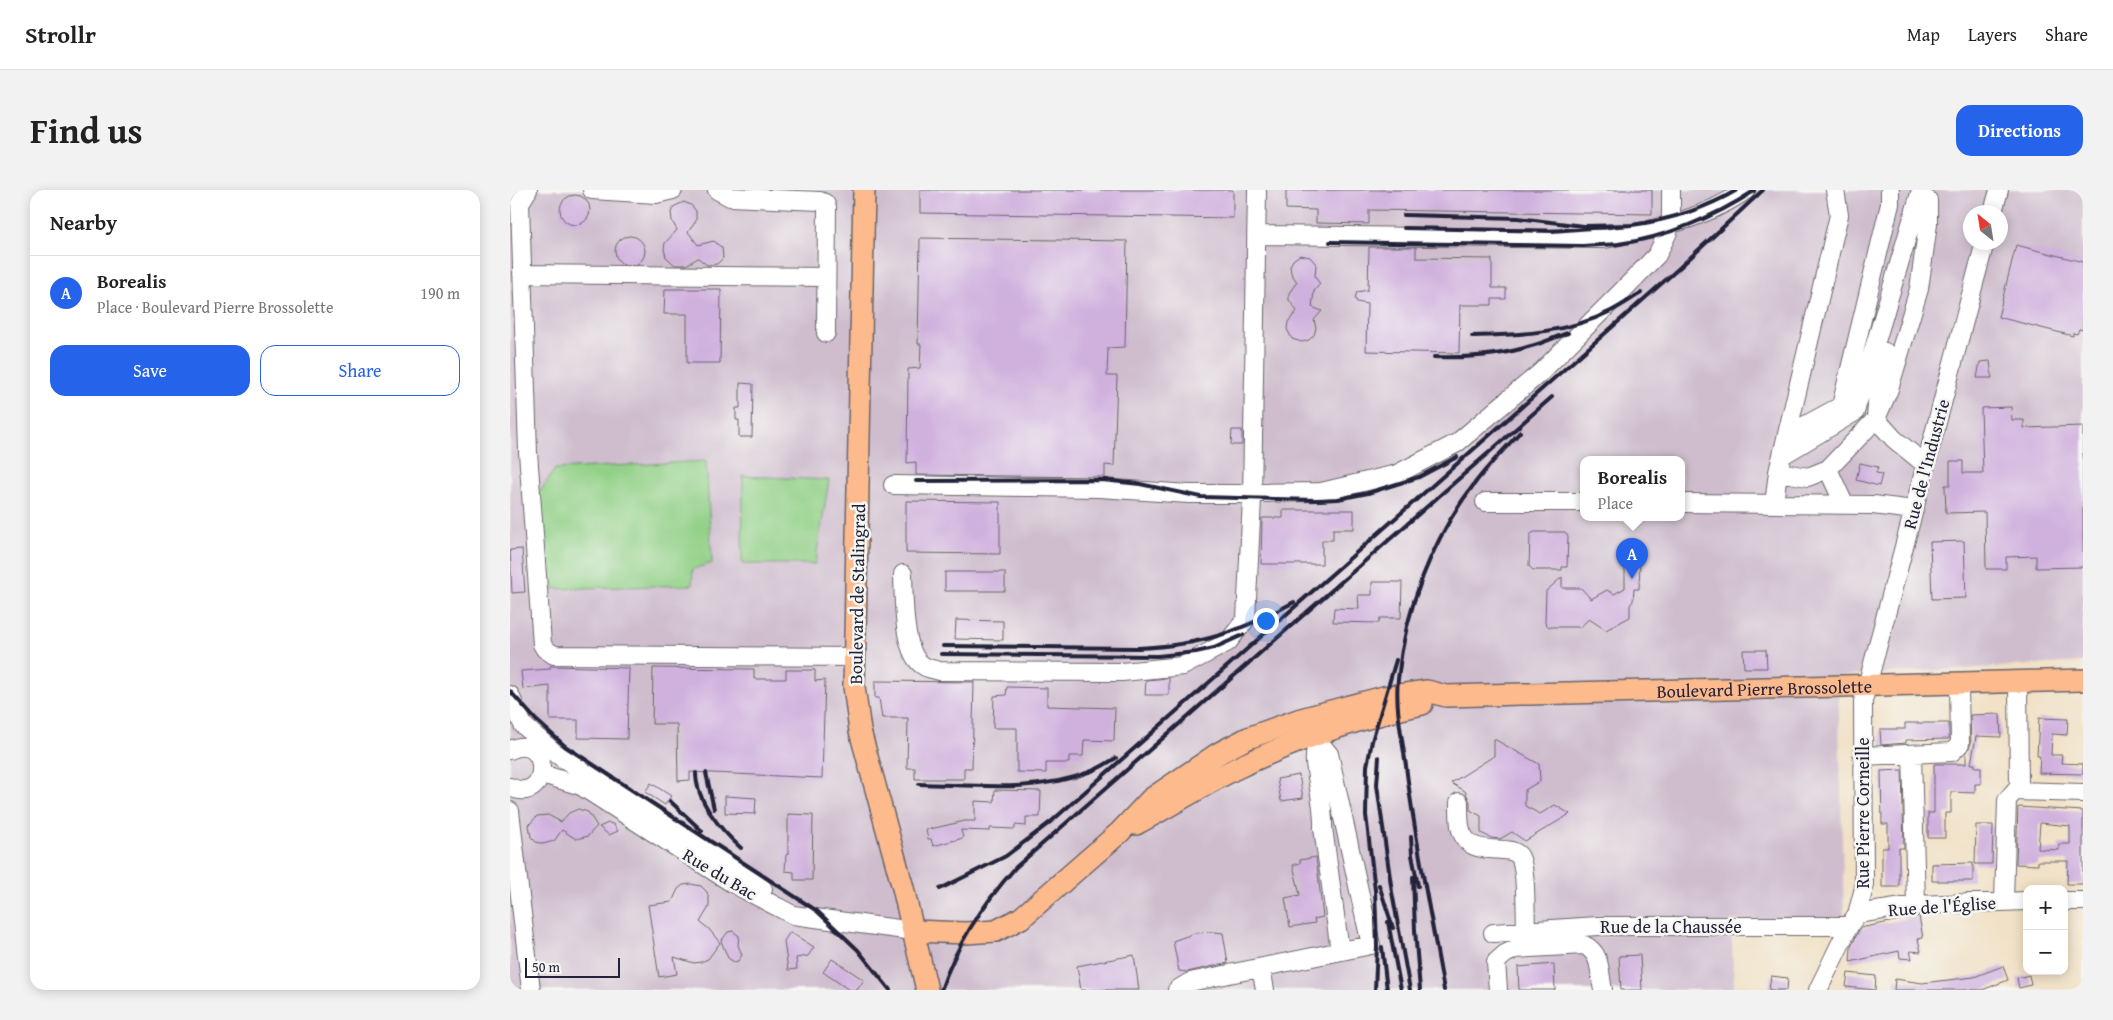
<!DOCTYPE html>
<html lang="en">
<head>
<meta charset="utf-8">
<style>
  :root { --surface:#fff; --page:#f2f2f2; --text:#222; --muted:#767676; --line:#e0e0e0; --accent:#2563eb }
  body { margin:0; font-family:"Gentium Book Plus",serif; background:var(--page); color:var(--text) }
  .controls { position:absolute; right:15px; bottom:15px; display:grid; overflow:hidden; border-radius:10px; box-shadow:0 2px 12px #0003 }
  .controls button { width:45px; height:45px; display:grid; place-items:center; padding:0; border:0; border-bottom:1px solid var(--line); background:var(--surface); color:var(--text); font:25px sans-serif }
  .compass { position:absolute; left:1453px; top:15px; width:45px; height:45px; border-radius:50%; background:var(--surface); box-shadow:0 2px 12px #0003; rotate:330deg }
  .scale { position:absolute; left:15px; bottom:12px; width:95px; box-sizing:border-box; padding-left:5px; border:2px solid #22223b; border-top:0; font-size:14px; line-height:18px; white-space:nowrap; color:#22223b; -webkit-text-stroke:4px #f6f6f2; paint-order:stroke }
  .you { position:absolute; left:755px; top:430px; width:18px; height:18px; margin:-12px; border:4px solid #fff; border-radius:50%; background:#1a73e8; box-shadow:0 0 0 8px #1a73e833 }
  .badge { display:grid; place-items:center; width:32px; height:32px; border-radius:50%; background:var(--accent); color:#fff; font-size:16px; font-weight:700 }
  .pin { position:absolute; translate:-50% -41px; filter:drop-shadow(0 1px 2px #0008) }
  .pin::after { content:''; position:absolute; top:26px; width:18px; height:15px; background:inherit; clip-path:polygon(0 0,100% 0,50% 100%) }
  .popup { position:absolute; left:1070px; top:266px; width:105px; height:65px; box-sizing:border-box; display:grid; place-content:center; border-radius:10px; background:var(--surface); filter:drop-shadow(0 1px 4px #0005); font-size:16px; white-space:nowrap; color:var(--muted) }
  .popup b { font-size:19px; color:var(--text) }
  .popup::after { content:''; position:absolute; left:50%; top:100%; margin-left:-10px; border:10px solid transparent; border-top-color:var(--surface) }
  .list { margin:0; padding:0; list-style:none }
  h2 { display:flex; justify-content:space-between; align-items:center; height:65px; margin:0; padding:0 20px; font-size:21px }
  h2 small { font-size:16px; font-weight:400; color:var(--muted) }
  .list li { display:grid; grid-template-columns:32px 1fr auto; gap:15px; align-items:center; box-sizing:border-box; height:75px; padding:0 20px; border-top:1px solid var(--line) }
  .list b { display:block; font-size:19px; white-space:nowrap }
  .list p { margin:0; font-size:16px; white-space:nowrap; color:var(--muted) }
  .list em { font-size:16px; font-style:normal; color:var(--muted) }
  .actions { display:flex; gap:10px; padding:15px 20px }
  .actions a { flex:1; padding:11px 0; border:1px solid var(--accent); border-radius:15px; text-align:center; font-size:18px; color:var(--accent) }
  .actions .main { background:var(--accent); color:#fff }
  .map { position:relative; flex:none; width:1573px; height:800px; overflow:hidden; border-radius:15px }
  header { display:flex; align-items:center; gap:30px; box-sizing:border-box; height:70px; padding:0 25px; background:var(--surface); border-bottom:1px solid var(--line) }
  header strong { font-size:24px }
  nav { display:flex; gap:28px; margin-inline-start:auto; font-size:18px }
  .intro { display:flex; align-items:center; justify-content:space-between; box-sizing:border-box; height:120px; padding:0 30px }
  h1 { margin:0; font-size:35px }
  .button { padding:12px 22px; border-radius:15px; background:var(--accent); color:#fff; font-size:18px; font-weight:700 }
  main { display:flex; gap:30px; padding:0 30px }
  aside { flex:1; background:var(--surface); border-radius:15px; box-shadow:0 2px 12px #0003 }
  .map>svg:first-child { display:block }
  .industrial { fill:#cfbdce; fill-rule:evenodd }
  .green { fill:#91d086; stroke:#5a7960 }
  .building { fill:#d0b1de; fill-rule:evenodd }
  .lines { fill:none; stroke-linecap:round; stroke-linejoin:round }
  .minor-casing { stroke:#6a656c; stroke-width:20 }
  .major-casing { stroke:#6a656c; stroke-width:24 }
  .minor { stroke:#fff; stroke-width:18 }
  .major { stroke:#fcba8d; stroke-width:21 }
  .rail { stroke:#22223b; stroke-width:4 }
  .labels { text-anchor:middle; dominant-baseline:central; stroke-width:5; stroke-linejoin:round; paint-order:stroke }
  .street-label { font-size:18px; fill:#22223b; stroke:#f6f6f2 }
</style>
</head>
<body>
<header>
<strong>Strollr</strong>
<nav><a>Map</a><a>Layers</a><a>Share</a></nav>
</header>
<div class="intro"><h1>Find us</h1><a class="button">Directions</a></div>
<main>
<aside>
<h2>Nearby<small></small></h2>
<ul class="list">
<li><span class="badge">A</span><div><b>Borealis</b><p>Place · Boulevard Pierre Brossolette</p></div><em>190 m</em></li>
</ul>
<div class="actions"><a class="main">Save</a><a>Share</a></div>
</aside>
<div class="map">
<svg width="1573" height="800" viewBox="0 0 1573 800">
  <rect width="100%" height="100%" fill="#f6f6f2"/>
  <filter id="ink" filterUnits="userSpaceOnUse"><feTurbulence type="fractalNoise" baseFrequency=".02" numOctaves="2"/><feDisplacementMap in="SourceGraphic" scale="10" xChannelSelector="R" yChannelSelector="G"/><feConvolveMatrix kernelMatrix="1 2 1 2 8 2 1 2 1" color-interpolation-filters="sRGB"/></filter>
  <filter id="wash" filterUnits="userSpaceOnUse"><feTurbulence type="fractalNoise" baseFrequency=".0096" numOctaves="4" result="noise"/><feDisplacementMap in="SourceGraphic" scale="20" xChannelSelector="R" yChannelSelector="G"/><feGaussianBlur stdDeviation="1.12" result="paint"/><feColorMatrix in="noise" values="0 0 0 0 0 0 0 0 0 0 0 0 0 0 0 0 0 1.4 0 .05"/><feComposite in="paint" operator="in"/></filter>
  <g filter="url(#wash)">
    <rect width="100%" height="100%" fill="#f1e1c6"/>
    <path class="industrial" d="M0 0H1573V472L1328 486 1334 727 1221 731 1224 800H0ZM1460 22H1490V52H1460ZM1073 270H1171V328H1073Z"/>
    <path class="green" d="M196 271 202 373 183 379 182 395 37 399 28 305 45 279Z
      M233 286 319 290 305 374H232Z"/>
    <g id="blocks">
      <path class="building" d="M410 0H723V28L410 23Z
        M776 0H1142V24L859 20V34L806 33V20L776 19Z
        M50 20a15 15 0 1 1 30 0a15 15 0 1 1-30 0Z
        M174 12 181 15 186 21V31L178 42 188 55 204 51 212 58 213 68 207 74 197 75 188 68 176 75H165L156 67 154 59 155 53 167 40 162 31 161 22 165 16Z
        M105 61a15 15 0 1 1 30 0a15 15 0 1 1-30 0Z
        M410 48 617 51 615 157 598 158 597 186H607L604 276 595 275V287L406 285V272L397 273 398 179 410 178 411 154H408Z
        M1506 55 1573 72V140L1569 139 1567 144 1563 143V146L1488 127Z
        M859 57H906V68L982 69V98H996V109H982V115H950L949 163 856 161 857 114 847 112 845 108 847 102 858 100Z
        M790 65 800 67 806 74 805 87 810 94 804 101 802 117 812 121 804 130 806 138 804 145 799 150 792 152 782 149 777 139 778 132 787 121 779 110V103L787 92 781 83 780 76 783 70Z
        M155 99H211L210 173H177V124H154Z
        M1480 171 1482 188H1467L1470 172Z
        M230 193 243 194 242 247H229V230H226V218H230Z
        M1501 217 1502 230H1514V238L1573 236V377L1526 378V366L1496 367V379H1476L1475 322 1436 323 1435 295H1440V271H1453V283H1473L1471 218Z
        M722 240H732V255H721Z
        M1350 273 1368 277 1366 283 1372 284 1369 296 1346 290Z
        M396 311 490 312V364L396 363Z
        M773 320H844V339H823V350H812V374H751L752 328H773Z
        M1024 342H1055L1058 346 1057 377H1052V380H1023L1019 376 1020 345Z
        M1454 351 1456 408 1422 409 1420 352Z
        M12 359 15 402 2 403 0 360Z
        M1115 372H1130L1129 399H1124L1123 411 1120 415V427L1096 440 1079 429 1070 437H1039L1035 433 1036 401 1052 387V398H1071L1081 409 1097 400 1104 404 1115 398Z
        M435 382H495V401H435Z
        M862 392H892L891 428H870L869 433 823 432 824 418 849 419 848 405H862Z
        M446 430 493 431V450L445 449Z
        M1233 460H1256L1257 478H1234Z
        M40 476 119 478 117 549 68 548V530H40V496L13 499 11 481 40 479Z
        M143 478 244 479V489H276V480H305V491L315 490 312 588 180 582V590L168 591 167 534H142Z
        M659 488V505H635L636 490Z
        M365 491 464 492 462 578H454V589H405V578H397L398 528H372L369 508H365Z
        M497 497 537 498V516L605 518 604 551 574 550 573 566H559V573H536V583L507 582V538H483L484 506 496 505Z
        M1490 524 1491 547 1466 546 1461 574H1465V577H1471V594H1465V603L1441 602V623H1435V648H1418V623H1424V574H1456V563L1461 554 1460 525Z
        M1529 528 1558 529 1557 545 1542 544 1541 565H1552L1551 573 1573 574V584L1529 583 1530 566H1527Z
        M1395 533H1439V549L1396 550V553L1371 555 1370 539H1395Z
        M984 549 1029 574 1030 591 1015 600V616L1030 624 1045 615 1060 624 1015 651 1002 642 990 649 981 648 971 643V626L960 620V612L955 601 941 593 984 566Z
        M1392 580 1394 658H1389V697H1372V658H1378V634H1372L1371 581Z
        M789 585 793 608 771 611 767 589Z
        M141 593 161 606 155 615 135 602Z
        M485 600 531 601 530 627H516V636L505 635V639L480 638V641L451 640 453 648 423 656 421 649H418L416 640 455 631H465V611L484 612Z
        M215 606 246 608 245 624 215 623Z
        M1508 617 1573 621V694H1557L1558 671H1528V675L1506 674ZM1530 633 1560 636V654H1549V660L1528 659Z
        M68 619 78 622 87 636 78 646 66 649 52 640 44 651 33 654 26 652 21 647 19 635 27 626 38 625 51 632 59 623Z
        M278 624 303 625 302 690H284V682L275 681 276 665 278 664Z
        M98 633 103 634 108 641 99 645 89 637Z
        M1466 635H1483L1482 674H1465Z
        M806 667 813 727 804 729 805 733 780 737 775 708 790 705 783 675 790 673V670Z
        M1463 673V691H1422V674Z
        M181 694 191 696 197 702 199 710V717L190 732 199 739 210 753 198 769 191 772 184 773 164 767 167 784 149 787 138 715 162 712 168 699 173 695Z
        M1409 726 1413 748 1408 749 1411 762 1400 761 1402 769 1390 768 1389 761 1340 772 1341 757 1350 738Z
        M223 741 229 746 228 755 232 765 228 771 224 772 218 768 211 751 218 742Z
        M280 742 304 757 298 766 286 768 287 779 278 780 274 751Z
        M704 742 713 743 718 773 677 782 669 781 663 751 685 743Z
        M624 765 629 800H571L567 776Z
        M1130 765 1132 800H1111L1109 766Z
        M322 769 354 790 347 800H339L313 782Z
        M1044 774 1045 800H1009L1008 777Z
        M1493 776 1498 790 1472 800H1384L1385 789 1412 793 1464 787Z
        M1338 783 1366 786 1365 800 1336 797Z
        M1519 785 1521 795 1509 798 1507 788Z
        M1261 786 1278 788 1277 800H1259Z"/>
    </g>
  </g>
  <g filter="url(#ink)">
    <use href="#blocks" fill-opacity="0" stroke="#6a656c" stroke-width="1"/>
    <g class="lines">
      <g class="minor-casing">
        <path id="minor" d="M18 0 10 13 18 262 32 454 35 459 44 465 345 467
          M82 0 146 4 163 0
          M207 0 220 7 310 11 315 13 317 17 316 143
          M1483 22 1489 0
          M746 45 1095 49C1143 40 1195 29 1236 0
          M12 84 316 87
          M1375 162 1369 183 1366 229 1384 249 1416 275
          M1277 245 1331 216 1380 14V0
          M1273 265 1345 222 1411 0
          M1318 279 1334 314
          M1268 282 1298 287 1318 279 1366 229 1379 199 1409 99 1418 34V10
          M383 295 590 298 679 304 811 302 887 284 947 253 1031 182 1112 101 1147 65 1158 42 1161 27V0
          M975 312H1073
          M1171 313 1363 315 1404 320
          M1264 314 1268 282 1329 25 1325 0
          M393 384C394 406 392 465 414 476 418 479 424 479 429 481L612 482 673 476 718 452 736 429 742 309 747 0
          M0 505 13 535 45 563 253 699
          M806 545C808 554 804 562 805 572 807 594 814 615 813 638L830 761
          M0 560C42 541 41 616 0 597
          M1402 564 1406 715
          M1352 566 1442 562 1450 554 1449 494
          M32 584 71 596 222 693 283 725 403 741
          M1505 601 1573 603
          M949 612C949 620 949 628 950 636 957 673 1000 650 1010 667 1017 681 1015 723 1016 741
          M0 621 21 800
          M1494 711 1497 610 1509 596 1508 492
          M1554 711H1573
          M1347 724 1406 715 1517 711
          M983 743 1088 736H1339
          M751 778 755 800
          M667 800 680 792 861 755 819 564 807 550
          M988 800 986 772 995 764 1005 759 1074 755C1092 763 1089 783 1093 800
          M1308 800 1339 736 1347 724 1354 698 1353 511 1475 52"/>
      </g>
      <g class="major-casing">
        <g id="major">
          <path d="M354 0 344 496 350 541 393 698 417 800"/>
          <path d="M626 634C661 616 694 594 729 577 788 549 849 528 912 514"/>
          <path id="s1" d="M403 741 456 743 486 741 511 728 610 642 641 609 709 563 738 548 791 529 874 507 917 501 936 506 1573 490"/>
        </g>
      </g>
      <use href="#minor" class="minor"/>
      <use href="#major" class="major"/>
      <path class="rail" d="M894 25 1008 28 1073 36 1122 35 1042 41 894 38
        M1122 35C1159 30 1195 19 1227 0
        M820 52 1073 56C1085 55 1097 55 1108 54 1154 48 1205 27 1244 1
        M962 146C1009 145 1058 143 1101 121 1111 116 1121 109 1131 103
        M924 167C956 168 990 166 1021 156 1033 153 1045 147 1058 143
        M592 290 630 294 691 307 807 310 828 309 858 303 909 287 947 267
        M406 291 598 290
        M433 456 628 458C692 455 728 443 784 412
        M431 464 648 466 686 462 704 458 733 445
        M0 501 26 530 55 556 307 721 348 760 380 800
        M869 567 867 595 882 702 900 800
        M186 583C186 611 211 640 231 658
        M196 583 204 619
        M409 594C464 595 526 603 579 582 589 579 597 573 606 568
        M160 611 192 641
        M901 647 902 665 908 696
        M903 687 905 740 910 800
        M869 695 883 738
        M430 699 496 666 543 630 1168 79 1253 0
        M878 732 891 800
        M872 757 877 800
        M431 800C447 753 473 714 506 677L1042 207
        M865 800 867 756 865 700 856 625 857 576 862 551 886 470
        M934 800C921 725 905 651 896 576 892 547 885 517 888 489 895 419 922 349 965 293 978 275 995 259 1010 242"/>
    </g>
  </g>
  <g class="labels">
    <g class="street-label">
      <text transform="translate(1416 274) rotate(-75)">Rue de l'Industrie</text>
      <text transform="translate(347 404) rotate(-89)">Boulevard de Stalingrad</text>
      <text stroke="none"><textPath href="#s1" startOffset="926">Boulevard Pierre Brossolette</textPath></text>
      <text transform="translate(1352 623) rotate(-90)">Rue Pierre Corneille</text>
      <text transform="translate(210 684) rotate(31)">Rue du Bac</text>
      <text transform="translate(1432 716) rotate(-4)">Rue de l'Église</text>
      <text x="1161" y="736">Rue de la Chaussée</text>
    </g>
  </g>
</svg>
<div class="controls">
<button>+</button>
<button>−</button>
</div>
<svg class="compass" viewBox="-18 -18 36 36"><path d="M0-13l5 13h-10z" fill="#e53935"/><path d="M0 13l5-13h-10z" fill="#767676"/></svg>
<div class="scale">50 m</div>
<div class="you"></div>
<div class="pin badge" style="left:1122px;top:389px">A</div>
<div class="popup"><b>Borealis</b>Place</div>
</div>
</main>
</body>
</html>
